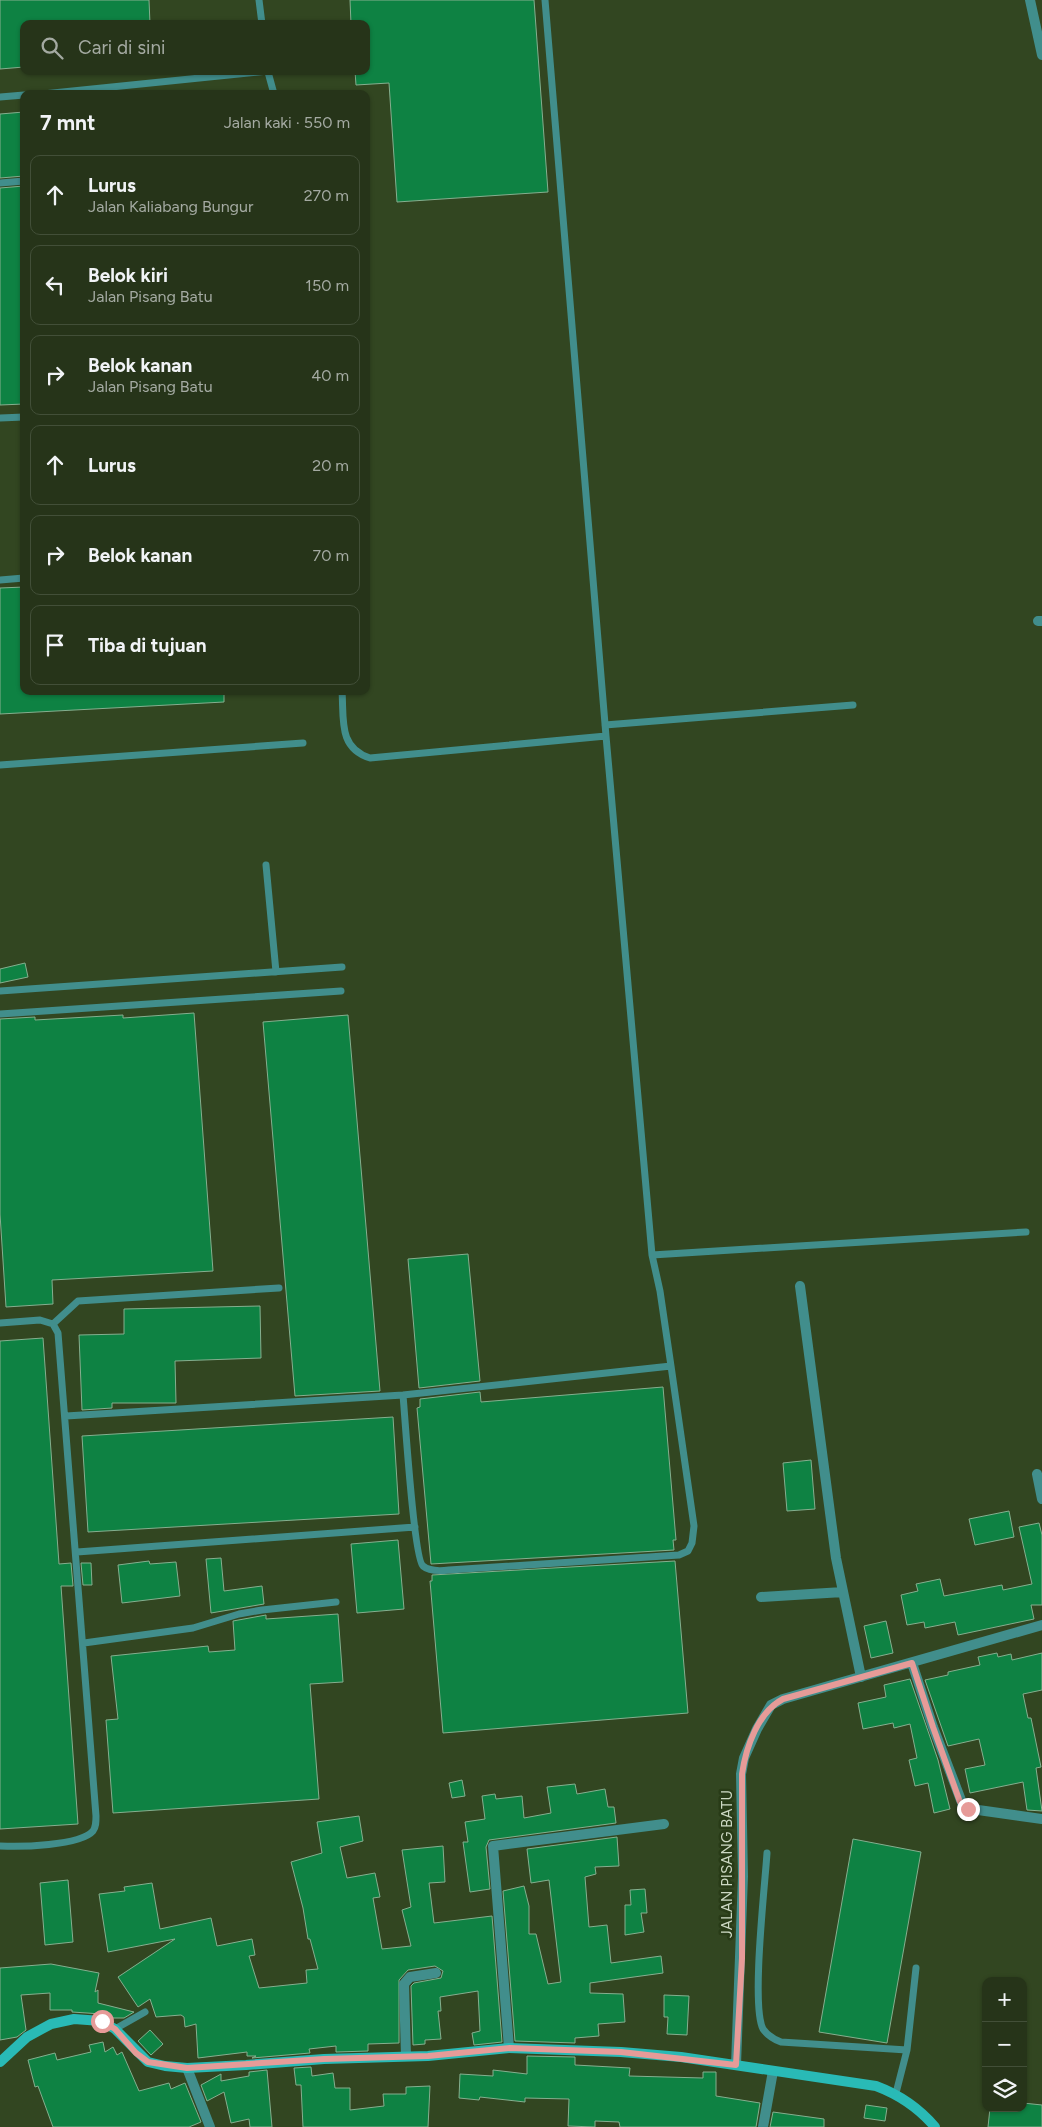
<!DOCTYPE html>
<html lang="id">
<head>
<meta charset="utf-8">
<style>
  :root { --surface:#263419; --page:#2e3c22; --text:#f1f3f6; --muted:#a4aaa2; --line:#424f38 }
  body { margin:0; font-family:Figtree,sans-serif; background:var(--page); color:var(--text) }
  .controls { position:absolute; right:15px; bottom:15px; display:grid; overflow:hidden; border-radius:10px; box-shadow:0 1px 4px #0004 }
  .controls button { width:45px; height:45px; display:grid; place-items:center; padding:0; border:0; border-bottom:1px solid var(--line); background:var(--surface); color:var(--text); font:25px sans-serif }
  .stop { position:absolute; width:15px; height:15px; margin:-11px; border:4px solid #e69b98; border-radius:50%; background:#fff }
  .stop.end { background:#e69b98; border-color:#fff; box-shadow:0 1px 5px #0008 }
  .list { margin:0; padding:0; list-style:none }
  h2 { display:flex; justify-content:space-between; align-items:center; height:65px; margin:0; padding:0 20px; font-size:21px }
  h2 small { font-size:16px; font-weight:400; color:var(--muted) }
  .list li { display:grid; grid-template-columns:32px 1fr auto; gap:15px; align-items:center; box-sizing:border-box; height:80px; margin:0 10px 10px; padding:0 10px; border:1px solid var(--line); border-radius:10px }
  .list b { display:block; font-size:19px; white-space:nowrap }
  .list p { margin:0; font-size:16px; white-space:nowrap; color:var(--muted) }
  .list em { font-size:16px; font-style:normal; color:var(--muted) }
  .icon { flex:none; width:28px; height:28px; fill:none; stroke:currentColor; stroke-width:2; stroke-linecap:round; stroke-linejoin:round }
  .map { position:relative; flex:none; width:1042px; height:2127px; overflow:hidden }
  .search { position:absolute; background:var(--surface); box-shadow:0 1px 4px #0004; left:20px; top:20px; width:350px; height:55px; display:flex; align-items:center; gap:12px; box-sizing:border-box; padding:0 18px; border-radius:10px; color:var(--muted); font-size:19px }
  .panel { position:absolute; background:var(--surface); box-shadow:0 1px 4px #0004; left:20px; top:90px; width:350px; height:605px; border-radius:10px }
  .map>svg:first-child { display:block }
  .building { fill:#0e8243; stroke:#85af8f }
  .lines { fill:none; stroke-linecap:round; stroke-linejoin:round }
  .lane { stroke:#418e8c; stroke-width:7 }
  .street { stroke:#418e8c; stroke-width:10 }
  .secondary { stroke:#29bab6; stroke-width:10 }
  .route { stroke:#e69b98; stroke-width:6 }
  .labels { text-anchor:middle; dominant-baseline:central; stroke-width:5; stroke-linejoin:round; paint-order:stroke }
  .street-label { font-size:15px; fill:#ccd8c3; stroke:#283b17 }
</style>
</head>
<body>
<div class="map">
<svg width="1042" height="2127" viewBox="0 0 1042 2127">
  <rect width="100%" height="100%" fill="#324621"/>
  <path class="building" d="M0 0H149L150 24H24V67L0 69Z
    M350 0H534L548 192 397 202 389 83 356 85 355 71H366V24H351Z
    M24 112V176L0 178V114Z
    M24 186V404L0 405V188Z
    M24 587V691H224V702L0 714V588Z
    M25 963 28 977 0 983V969Z
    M194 1013 213 1271 52 1280 53 1304 6 1307 0 1214V1019L35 1017V1020L123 1015V1018Z
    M348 1015 380 1391 295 1396 263 1022Z
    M468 1254 480 1381 419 1388 408 1259Z
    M260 1306 261 1358 175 1361 176 1403H112V1408L82 1410 79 1335 124 1334V1309Z
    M43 1338 59 1564 71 1563 73 1586H61L78 1824 0 1829V1341Z
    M663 1387 676 1540H673L674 1550 431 1564 417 1408 420 1407V1399L480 1392 481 1402Z
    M393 1417 399 1514 88 1532 82 1436Z
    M811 1460 815 1509 787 1511 783 1463Z
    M1009 1511 1014 1537 975 1545 969 1519Z
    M1039 1523 1042 1535V1605H1031L1034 1619 958 1635 955 1622 925 1628 924 1622 907 1625 901 1595 918 1591 916 1584 940 1579 944 1596 1002 1585 1003 1590 1032 1584 1019 1527Z
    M398 1540 404 1609 357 1613 351 1544Z
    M221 1558 224 1591 262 1586 264 1604 211 1613 206 1559Z
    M149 1561 150 1564 176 1562 180 1596 122 1603 118 1565Z
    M675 1561 688 1713 443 1733 430 1581H432V1575Z
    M81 1563H91L92 1585H83Z
    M338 1614 343 1682 310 1684 319 1799 113 1813 106 1720 118 1719 111 1656 208 1646 209 1652 235 1650 233 1621 266 1615V1619Z
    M886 1621 893 1653 871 1658 864 1626Z
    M997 1653 998 1657 1011 1654 1012 1660 1042 1653V1690L1023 1694 1028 1718H1031L1041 1767 1036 1768 1042 1811 1027 1810 1023 1782 970 1793 965 1769 985 1765 979 1739 948 1746 925 1680 948 1675V1672L980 1665 978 1657Z
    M910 1679 938 1760 950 1809 934 1813 928 1783 915 1786 909 1760 917 1758 910 1724 894 1728 893 1723 863 1729 858 1703 886 1697 884 1685Z
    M462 1780 465 1796 452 1798 449 1783Z
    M575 1784 577 1794 605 1789 608 1807H614L616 1823 489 1840 486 1847 490 1889 470 1892 463 1842H468L465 1822 485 1819 482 1796 495 1794 496 1799 522 1796 524 1818 551 1813 547 1787Z
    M359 1816 363 1841 340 1847 347 1878 375 1873 380 1897 373 1898 382 1949 411 1946 402 1910 411 1907 402 1850 443 1846 445 1882 429 1883 434 1923 492 1916 502 2042 474 2045 472 2033 480 2031 478 1991 440 1997 441 2011H438L441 2039 425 2040V2044L413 2045 411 1986 414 1983 441 1978 443 1971 435 1966 408 1970 399 1980V2043L368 2044V2051L336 2052V2046L309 2049 310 2053 252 2058 256 2056H247V2052L198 2058 196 2024 185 2027 184 2017 181 2015 156 2017 150 1999 138 2007 118 1977 175 1939 108 1952 99 1894 125 1891 124 1887 152 1883 160 1929 211 1918 217 1946 252 1939 255 1955 249 1956 259 1988 307 1983 306 1970 318 1969 310 1939H308L303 1908 291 1862 322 1853 317 1822Z
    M617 1837 619 1866 595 1867 596 1874 585 1877 589 1927 607 1925 611 1963 661 1956 663 1973 590 1983V1993L623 1994 625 2022 598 2024 599 2036 575 2038V2043L515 2041 503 1891 524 1886 529 1906V1934H536L548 1984 561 1982 549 1880 531 1883 527 1849Z
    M853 1839 921 1852 887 2043 819 2032Z
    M68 1880 73 1942 45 1945 40 1883Z
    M645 1889 647 1913H641L644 1932 625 1935V1905H631L630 1890Z
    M51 1964 99 1973 95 1992 98 1990V2003L134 2012 124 2018H109L102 2014 72 2012V2010H50V1993L21 1995 26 2030 17 2037 0 2040V1968Z
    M664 1995 689 1996 687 2035 667 2034 668 2017H664Z
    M150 2030 163 2044 151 2055 138 2041Z
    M103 2042 105 2052 113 2047 117 2055 122 2052 139 2091 169 2083 171 2089 185 2083 201 2122 189 2127H53L38 2086 35 2087 28 2060 55 2053 57 2060 91 2052 89 2045Z
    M527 2056 575 2057V2065L630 2068 629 2076 703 2078V2072H716V2096L760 2103 756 2127H620L619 2122 595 2121V2127L568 2126 569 2099 525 2098V2102L480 2097 479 2100 459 2098 460 2074 493 2076V2070L527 2074Z
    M311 2067 312 2076 333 2073 335 2088H350V2110L384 2106 383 2094H406V2087L430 2086 428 2127H303L301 2085H296L294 2068Z
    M267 2070 272 2127H250L249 2119 231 2123 224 2092 207 2101 201 2085 221 2074V2081L249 2076V2072Z
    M1023 2103 1042 2105V2127H988L990 2108H1023Z
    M866 2105 887 2108 885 2121 864 2118Z
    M773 2112 824 2119V2127H770Z"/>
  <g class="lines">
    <path class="lane" d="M259 0 262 24
      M545 0 606 736 652 1255 1026 1232
      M268 72 274 94
      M43 94 268 71
      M0 97 24 95
      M0 183 24 181
      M0 418 24 417
      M0 580 24 578
      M342 691C344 719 338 748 370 758L606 736
      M605 725 853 705
      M0 765 303 743
      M266 865 276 972
      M0 991 342 967
      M0 1014 341 991
      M0 1323 40 1320 53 1324 58 1333 96 1816C96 1822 96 1827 93 1831 80 1846 19 1847 0 1846
      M53 1324 78 1301 279 1288
      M403 1395C405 1417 414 1559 423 1566 430 1572 441 1571 449 1570L679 1555 688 1551 692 1543 694 1526 671 1366
      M66 1416 403 1395 671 1366 660 1291 652 1255
      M77 1552 415 1527
      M84 1643 193 1628 239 1614 262 1610 336 1602
      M767 1853C765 1885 751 2006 763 2029 768 2036 773 2039 781 2042L907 2050
      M115 2029 145 2012
      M896 2093 907 2050 916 1968"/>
    <path class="street" d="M1030 0 1042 55
      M1038 621H1042
      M800 1286 836 1558 861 1677
      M1037 1474 1042 1499
      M761 1597 843 1592
      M912 1663 933 1727 964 1808 1042 1819
      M509 2048 493 1846 664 1824
      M406 2056 404 1984 410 1977 436 1973
      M736 2065 743 1876 741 1774 744 1758 757 1729 771 1705 783 1699 1042 1625
      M187 2068 210 2127
      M763 2127 773 2071"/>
    <path class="secondary" d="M0 2062 27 2037 51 2024 74 2019 101 2021 115 2029 148 2062 165 2066 187 2068 246 2065 324 2059 428 2056 509 2048 621 2052 681 2057 876 2086C900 2095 918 2107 935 2127"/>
  </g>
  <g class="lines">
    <path class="route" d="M102 2021 115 2029 136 2053 148 2062 187 2068 324 2059 428 2056 510 2048 621 2052 736 2065 742 1958V1774C746 1747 758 1712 783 1699L912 1663 933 1727 960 1802 968 1809"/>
  </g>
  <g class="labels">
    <g class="street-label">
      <text transform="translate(727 1864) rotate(-90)">JALAN PISANG BATU</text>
    </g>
  </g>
</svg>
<div class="controls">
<button>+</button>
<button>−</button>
<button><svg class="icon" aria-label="layers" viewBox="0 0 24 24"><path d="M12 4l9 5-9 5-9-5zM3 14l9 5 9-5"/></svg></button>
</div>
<div class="stop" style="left:102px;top:2021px"></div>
<div class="stop end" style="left:968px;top:1809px"></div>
<div class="search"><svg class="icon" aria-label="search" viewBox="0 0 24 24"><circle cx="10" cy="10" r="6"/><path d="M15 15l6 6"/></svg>Cari di sini</div>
<section class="panel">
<h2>7 mnt<small>Jalan kaki · 550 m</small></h2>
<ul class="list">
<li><svg class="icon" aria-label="ahead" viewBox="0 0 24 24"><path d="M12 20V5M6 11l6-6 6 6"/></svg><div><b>Lurus</b><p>Jalan Kaliabang Bungur</p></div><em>270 m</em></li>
<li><svg class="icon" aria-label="left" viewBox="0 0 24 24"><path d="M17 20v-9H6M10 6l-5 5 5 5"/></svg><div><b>Belok kiri</b><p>Jalan Pisang Batu</p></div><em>150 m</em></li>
<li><svg class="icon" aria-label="right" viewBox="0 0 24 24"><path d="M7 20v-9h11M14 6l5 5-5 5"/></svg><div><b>Belok kanan</b><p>Jalan Pisang Batu</p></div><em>40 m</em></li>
<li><svg class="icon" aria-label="ahead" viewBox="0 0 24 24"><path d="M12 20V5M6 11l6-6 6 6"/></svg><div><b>Lurus</b></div><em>20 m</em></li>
<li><svg class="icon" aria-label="right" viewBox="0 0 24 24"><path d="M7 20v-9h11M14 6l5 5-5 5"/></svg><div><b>Belok kanan</b></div><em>70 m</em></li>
<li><svg class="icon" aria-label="arrive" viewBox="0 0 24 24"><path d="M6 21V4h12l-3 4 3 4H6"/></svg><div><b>Tiba di tujuan</b></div></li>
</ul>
</section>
</div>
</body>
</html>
